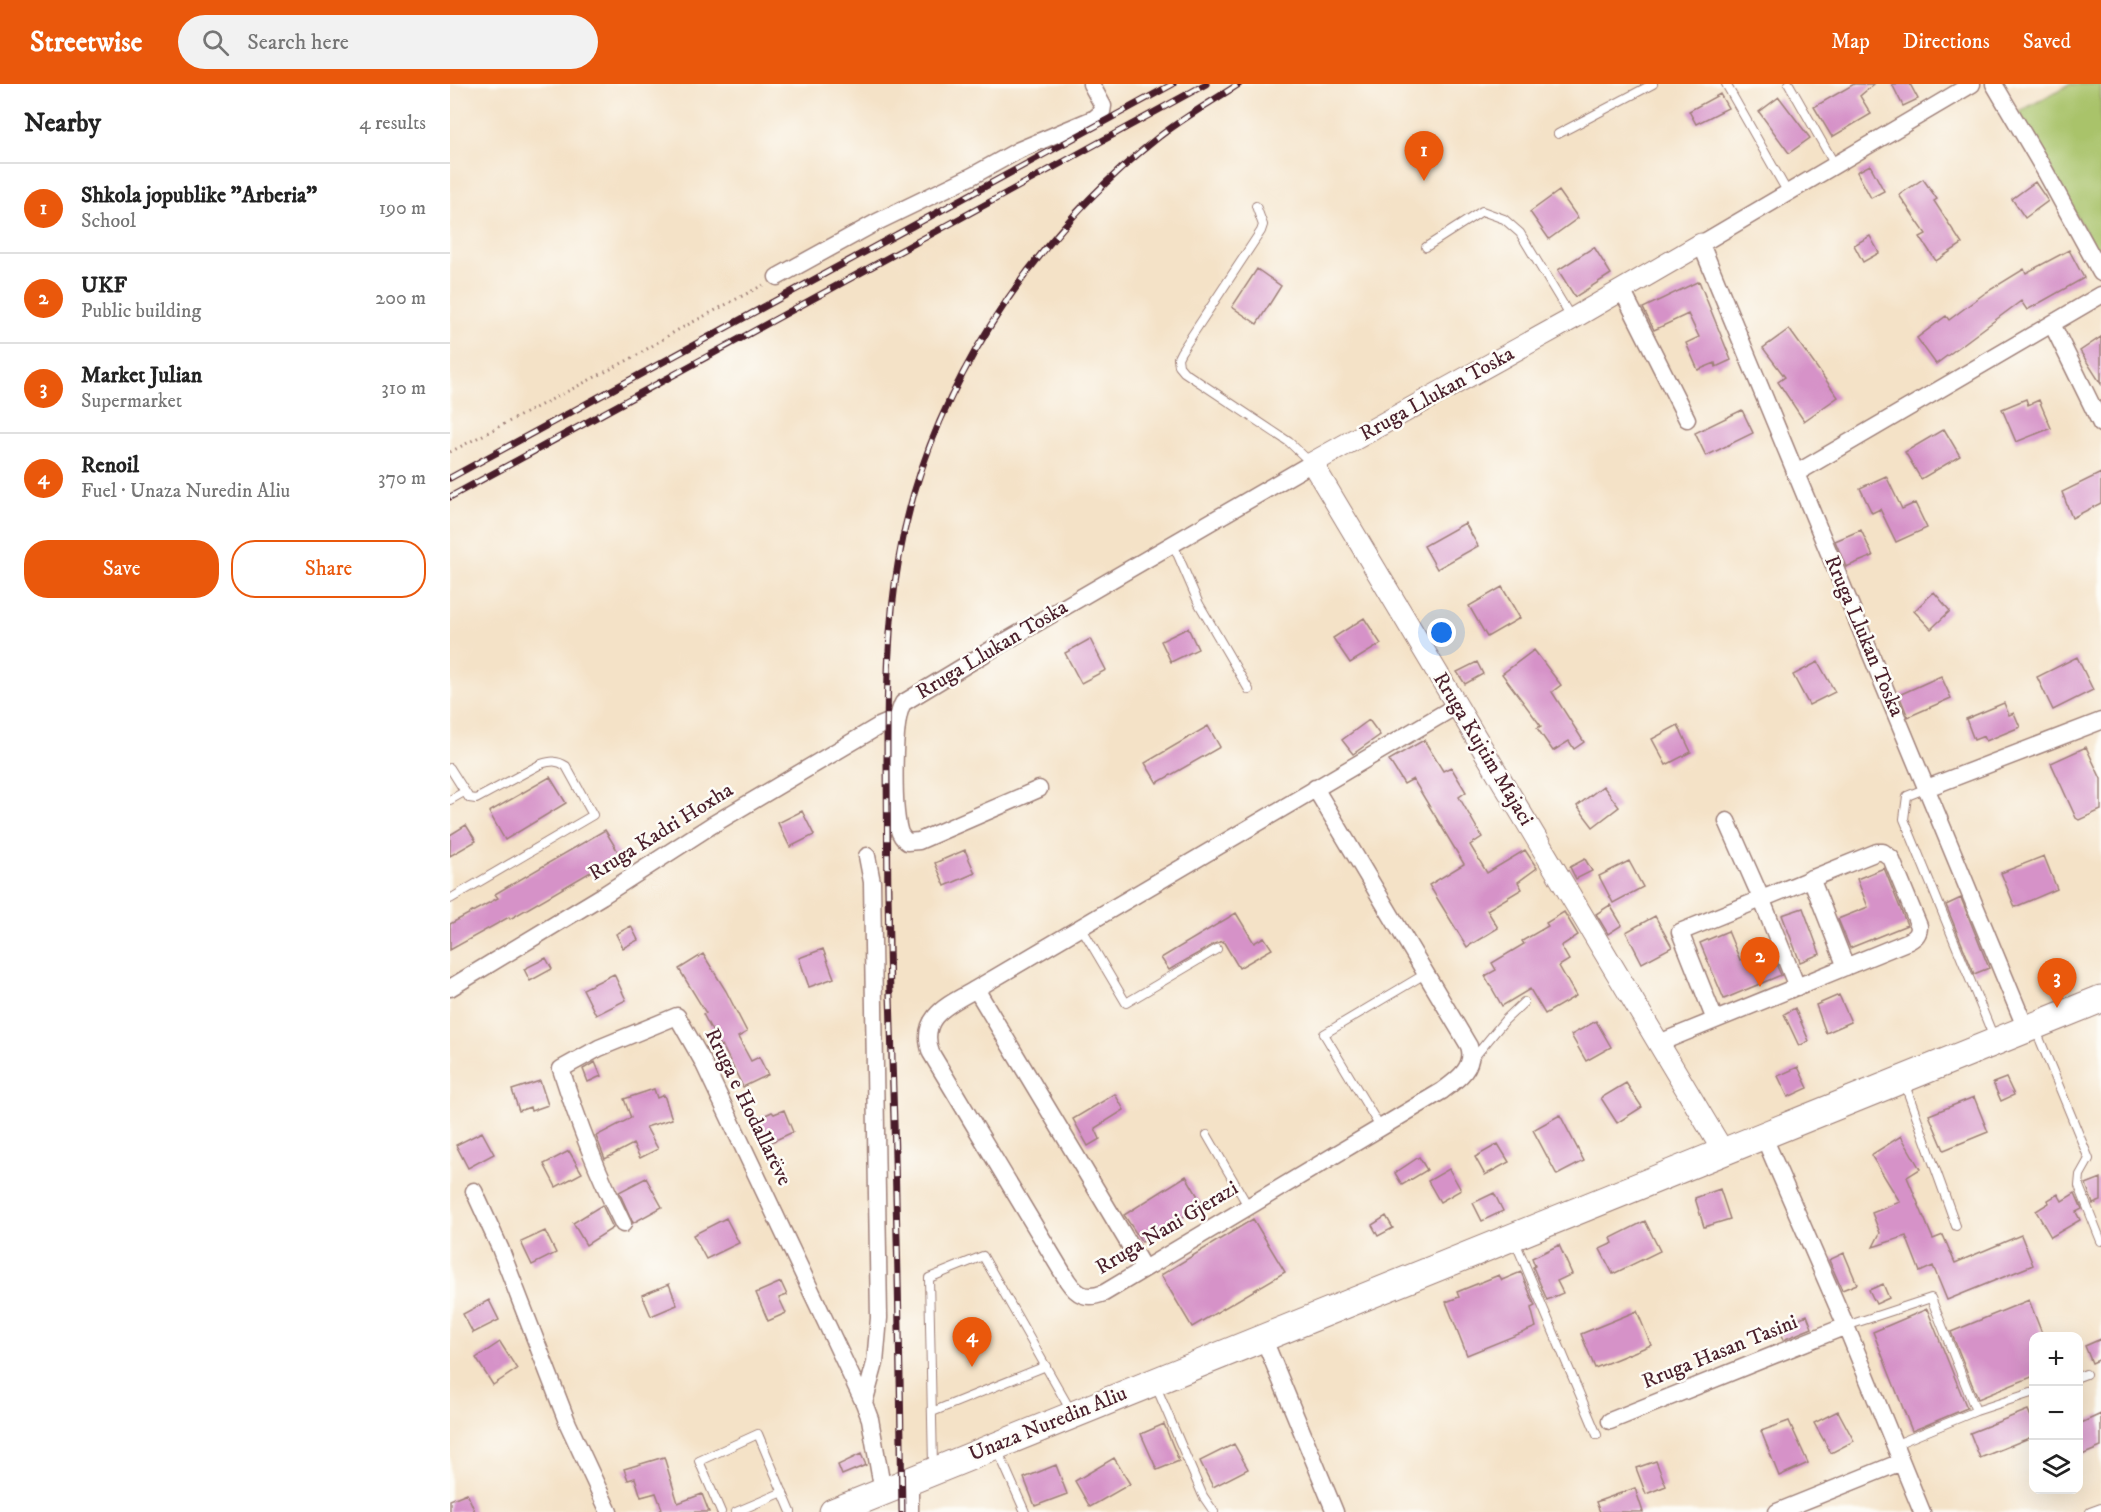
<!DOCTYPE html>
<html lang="en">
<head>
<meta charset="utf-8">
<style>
  :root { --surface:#fff; --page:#f2f2f2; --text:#222; --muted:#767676; --line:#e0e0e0; --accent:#ea580c }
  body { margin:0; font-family:"IM FELL DW Pica",serif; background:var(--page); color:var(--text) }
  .controls { position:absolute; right:18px; bottom:18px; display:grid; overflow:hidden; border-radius:12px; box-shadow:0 6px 24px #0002 }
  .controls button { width:54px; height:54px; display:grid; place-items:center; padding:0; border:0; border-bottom:2px solid var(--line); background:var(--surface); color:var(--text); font:30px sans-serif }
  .you { position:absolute; left:992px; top:549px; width:21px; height:21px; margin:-15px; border:4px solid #fff; border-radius:50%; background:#1a73e8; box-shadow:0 0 0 9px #1a73e833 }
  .badge { display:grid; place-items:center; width:39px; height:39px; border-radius:50%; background:var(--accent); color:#fff; font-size:20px; font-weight:700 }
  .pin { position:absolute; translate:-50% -50px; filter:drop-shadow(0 2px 3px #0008) }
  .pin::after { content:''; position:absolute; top:32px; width:21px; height:18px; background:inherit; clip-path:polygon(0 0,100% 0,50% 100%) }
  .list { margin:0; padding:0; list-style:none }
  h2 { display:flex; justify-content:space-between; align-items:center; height:78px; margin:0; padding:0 24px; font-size:26px }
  h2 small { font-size:20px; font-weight:400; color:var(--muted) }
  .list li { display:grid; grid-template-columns:39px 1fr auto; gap:18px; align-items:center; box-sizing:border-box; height:90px; padding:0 24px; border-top:2px solid var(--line) }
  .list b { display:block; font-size:22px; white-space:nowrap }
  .list p { margin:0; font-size:20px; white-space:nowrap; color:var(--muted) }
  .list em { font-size:20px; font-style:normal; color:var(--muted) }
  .actions { display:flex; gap:12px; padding:18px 24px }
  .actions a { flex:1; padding:14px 0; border:2px solid var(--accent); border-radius:24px; text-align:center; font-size:21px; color:var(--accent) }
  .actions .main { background:var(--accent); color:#fff }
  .icon { flex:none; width:33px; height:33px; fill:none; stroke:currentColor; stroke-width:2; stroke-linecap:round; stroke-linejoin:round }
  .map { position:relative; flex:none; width:1651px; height:1428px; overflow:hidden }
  header { display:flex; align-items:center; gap:36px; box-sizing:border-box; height:84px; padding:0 30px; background:var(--accent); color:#fff }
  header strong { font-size:28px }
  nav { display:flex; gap:33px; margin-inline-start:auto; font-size:21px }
  .search { width:420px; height:54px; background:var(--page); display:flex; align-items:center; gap:15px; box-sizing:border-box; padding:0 21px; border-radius:33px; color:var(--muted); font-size:22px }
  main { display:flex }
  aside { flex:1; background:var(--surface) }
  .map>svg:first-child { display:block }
  .green { fill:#a9c36a; stroke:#7a714a; stroke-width:1.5 }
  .building { fill:#d692c8 }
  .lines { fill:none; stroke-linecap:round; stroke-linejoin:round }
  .service-casing { stroke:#9f8079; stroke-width:10 }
  .minor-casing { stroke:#9f8079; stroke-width:19 }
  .tertiary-casing { stroke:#9f8079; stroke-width:23 }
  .primary-casing { stroke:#9f8079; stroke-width:29 }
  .path { stroke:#9f8079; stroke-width:3; stroke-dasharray:1.5 4.5; stroke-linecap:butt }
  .service { stroke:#fff; stroke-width:8 }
  .minor { stroke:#fff; stroke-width:16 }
  .tertiary { stroke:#fff; stroke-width:21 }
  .primary { stroke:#fff; stroke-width:27 }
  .rail-casing { stroke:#4a1f2b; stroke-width:7 }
  .rail { stroke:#fdfcf7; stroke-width:4.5; stroke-dasharray:14; stroke-linecap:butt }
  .labels { text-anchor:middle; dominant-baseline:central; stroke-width:5; stroke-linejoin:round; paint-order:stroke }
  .street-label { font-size:21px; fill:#4a1f2b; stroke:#fdfcf7 }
</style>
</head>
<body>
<header>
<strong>Streetwise</strong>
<div class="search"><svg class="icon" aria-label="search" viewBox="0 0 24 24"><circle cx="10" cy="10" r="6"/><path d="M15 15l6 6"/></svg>Search here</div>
<nav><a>Map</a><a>Directions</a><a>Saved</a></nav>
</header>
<main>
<aside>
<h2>Nearby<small>4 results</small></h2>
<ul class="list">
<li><span class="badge">1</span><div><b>Shkola jopublike &quot;Arberia&quot;</b><p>School</p></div><em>190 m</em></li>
<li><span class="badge">2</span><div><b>UKF</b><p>Public building</p></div><em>200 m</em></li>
<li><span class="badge">3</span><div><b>Market Julian</b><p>Supermarket</p></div><em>310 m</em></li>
<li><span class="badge">4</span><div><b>Renoil</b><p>Fuel · Unaza Nuredin Aliu</p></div><em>370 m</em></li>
</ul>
<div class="actions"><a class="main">Save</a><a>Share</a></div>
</aside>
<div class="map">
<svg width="1651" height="1428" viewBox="0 0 1651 1428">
  <rect width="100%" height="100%" fill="#fdfcf7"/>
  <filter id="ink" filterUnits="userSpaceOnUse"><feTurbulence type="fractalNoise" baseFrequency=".0167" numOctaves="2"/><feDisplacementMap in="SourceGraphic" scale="12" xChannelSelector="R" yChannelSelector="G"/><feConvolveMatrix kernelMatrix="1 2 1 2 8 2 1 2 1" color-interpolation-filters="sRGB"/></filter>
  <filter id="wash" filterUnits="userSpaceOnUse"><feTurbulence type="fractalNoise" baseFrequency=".008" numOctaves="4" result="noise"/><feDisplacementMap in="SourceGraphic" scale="24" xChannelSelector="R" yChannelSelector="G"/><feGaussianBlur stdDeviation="1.35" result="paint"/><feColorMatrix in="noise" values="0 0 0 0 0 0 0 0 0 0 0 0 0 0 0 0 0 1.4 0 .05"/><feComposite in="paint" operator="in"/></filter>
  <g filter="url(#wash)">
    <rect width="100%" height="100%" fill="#f4e2c7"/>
    <path class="green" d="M1620 0H1651V176L1569 28Z"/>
    <g id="blocks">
      <path class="building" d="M1404 0H1424L1410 12 1421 30 1382 53 1364 23Z
        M1442 0H1460L1468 15 1453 22Z
        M1270 10 1278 24 1246 40 1239 27Z
        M1329 13 1360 54 1339 69 1309 28Z
        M1420 81 1434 107 1421 114 1407 88Z
        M1473 95 1487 115 1484 117 1512 160 1486 177 1470 153 1476 150 1449 111Z
        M1585 98 1598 117 1575 134 1562 115Z
        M1109 107 1128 134 1099 155 1080 128Z
        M1420 152 1429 169 1413 178 1404 161Z
        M1144 163 1161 190 1125 213 1108 186Z
        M1619 166 1634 194 1577 226 1571 217 1486 280 1467 254 1496 232 1499 236 1535 209 1574 185 1576 189Z
        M807 185 831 202 807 240 782 223Z
        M1249 197 1281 276 1266 283 1265 279 1248 286 1236 259 1249 253 1238 230 1204 246 1193 224Z
        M1339 245 1388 313 1354 337 1328 298 1335 293 1313 264Z
        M1651 253V300L1630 267Z
        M1576 315 1578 321 1589 316 1601 344 1566 358 1552 325Z
        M1292 326 1303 349 1256 372 1245 349Z
        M1494 345 1510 372 1471 395 1455 368Z
        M1651 389V419L1622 434 1612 408Z
        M1436 392 1452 425 1465 419 1477 444 1446 458 1430 425 1422 429 1410 404Z
        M1015 439 1028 462 987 485 974 462Z
        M1411 446 1423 472 1396 483 1385 457Z
        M1052 503 1070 534 1037 553 1019 522Z
        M1484 508 1500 527 1481 545 1464 527Z
        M914 534 931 560 900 579 883 554Z
        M738 544 748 565 721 578 711 557Z
        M640 555 656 586 631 599 615 569Z
        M1084 566 1111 601 1102 608 1134 658 1124 665 1119 657 1103 667 1087 644 1091 642 1052 590Z
        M1627 573 1643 606 1603 626 1587 593Z
        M1027 578 1033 590 1015 600 1007 588Z
        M1368 578 1385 608 1359 621 1343 591Z
        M1491 592 1501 614 1458 633 1449 611Z
        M1554 619 1559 631 1564 629 1570 643 1536 657 1534 652 1524 656 1516 635Z
        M919 636 930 651 903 670 892 656Z
        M1228 641 1241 668 1216 681 1202 655Z
        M758 642 770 663 707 699 695 679Z
        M974 656 993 687 1001 683 1016 708 1009 713 1032 753 1020 761 1037 789 1075 766 1087 784 1068 798 1072 805 1037 826 1048 844 1017 863 979 801 1014 780 963 695 954 700 939 676Z
        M1636 663 1651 695V726L1629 736 1626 734 1601 679Z
        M100 693 116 719 55 756 39 728Z
        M1153 702 1169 723 1143 743 1127 722Z
        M352 727 364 751 340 763 328 739Z
        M16 741 26 757 0 772V751Z
        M155 746 170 771 60 835 59 833 0 866V840L48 814 45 810Z
        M515 766 525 789 495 802 485 779Z
        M1594 772 1607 805 1565 823 1551 789Z
        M1135 775 1142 787 1126 795 1120 783Z
        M1179 777 1193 803 1163 819 1149 792Z
        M1434 784 1457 841 1400 864 1388 835 1418 823 1407 795Z
        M1511 814 1539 884 1524 890 1496 821Z
        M1160 821 1172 841 1158 850 1146 830Z
        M1353 824 1370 870 1350 878 1332 831Z
        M1114 828 1128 851 1111 862 1119 876 1109 882 1126 912 1095 930 1080 905 1052 922 1035 892 1046 886 1042 879 1074 860 1072 857 1098 842 1096 839Z
        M786 829 804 859 814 853 822 865 789 884 773 857 764 860 719 886 711 874Z
        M1205 832 1222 863 1192 879 1176 848Z
        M181 842 188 856 173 864 166 850Z
        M1278 847 1290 876 1319 864 1331 891 1274 915 1250 859Z
        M373 865 384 894 359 903 349 874Z
        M253 870 276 907 297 948 288 953 301 977 309 973 318 991 293 1003 272 961 270 962 253 930 256 929 229 885Z
        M96 874 102 885 80 897 74 885Z
        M164 890 176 916 146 931 133 905Z
        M1389 911 1401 938 1376 949 1366 921Z
        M1345 924 1359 957 1349 962 1334 930Z
        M1146 937 1161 963 1136 977 1121 951Z
        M145 978 151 992 138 998 133 985Z
        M1348 983 1358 1004 1338 1013 1328 992Z
        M1556 994 1564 1011 1551 1017 1543 999Z
        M90 997 98 1021 81 1027 80 1023 69 1027 62 1006Z
        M1176 999 1192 1023 1167 1039 1151 1014Z
        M204 1005 207 1014 214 1011 222 1035 196 1043 208 1065 190 1074 183 1060 155 1075 146 1052 181 1034 174 1015Z
        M665 1010 674 1026 645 1044 650 1055 638 1062 623 1035Z
        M1524 1013 1538 1048 1494 1066 1479 1031Z
        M334 1026 343 1048 319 1059 309 1034 322 1028 324 1030Z
        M1110 1031 1134 1077 1107 1091 1083 1046Z
        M32 1048 44 1070 18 1084 6 1061Z
        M1451 1052 1470 1085 1457 1093 1483 1155 1493 1151 1505 1179 1571 1151 1583 1181 1497 1216 1483 1182 1470 1188 1456 1152 1423 1163 1430 1149 1422 1129 1450 1118 1421 1071Z
        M1048 1060 1059 1078 1035 1091 1025 1073Z
        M119 1067 132 1089 106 1103 94 1080Z
        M969 1073 977 1086 952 1101 945 1089Z
        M999 1085 1011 1106 990 1118 978 1097Z
        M736 1092 753 1121 692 1158 674 1131Z
        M196 1094 212 1123 183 1139 169 1108Z
        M1651 1094V1117L1643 1120 1636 1100Z
        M1270 1105 1280 1135 1254 1143 1245 1114Z
        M1044 1109 1053 1127 1032 1137 1023 1119Z
        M1625 1109 1632 1125 1626 1128 1630 1136 1601 1153 1586 1127 1599 1119 1598 1116 1608 1110 1612 1117Z
        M152 1121 163 1144 136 1161 123 1139Z
        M936 1132 943 1144 928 1152 922 1141Z
        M276 1134 289 1159 256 1175 243 1151Z
        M803 1135 835 1188 742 1243 711 1191Z
        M1195 1137 1210 1167 1163 1190 1150 1165 1163 1159 1161 1154Z
        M95 1147 106 1169 82 1181 71 1158Z
        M1109 1161 1122 1190 1107 1197 1113 1209 1097 1216 1083 1183 1085 1182 1082 1174Z
        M1394 1169 1407 1200 1392 1206 1379 1176Z
        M1071 1188 1085 1222 1081 1224 1086 1243 1017 1271 996 1218 1009 1213 1007 1208 1049 1191 1052 1196Z
        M331 1198 337 1211 329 1214 336 1229 318 1237 306 1209Z
        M219 1200 227 1221 201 1232 192 1211Z
        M1433 1200 1439 1214 1426 1220 1419 1206Z
        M39 1216 49 1236 23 1249 13 1230Z
        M1579 1216 1593 1252H1584V1292L1528 1315 1501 1248Z
        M1477 1225 1517 1324 1462 1347 1423 1248Z
        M1187 1227 1201 1261 1145 1284 1131 1250Z
        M1357 1231 1362 1244 1333 1256 1328 1243Z
        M1651 1255V1275L1642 1279 1635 1262Z
        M50 1258 67 1285 43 1301 26 1274Z
        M1578 1326 1584 1340V1352L1530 1374 1520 1349Z
        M1388 1327 1404 1357 1381 1369 1364 1339Z
        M1651 1330V1363L1632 1371 1629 1363V1340Z
        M1339 1337 1358 1379 1329 1392 1311 1347Z
        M714 1340 729 1377 707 1386 691 1350Z
        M784 1360 798 1385 763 1403 750 1377Z
        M411 1370 416 1381 392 1391 388 1381Z
        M214 1373 228 1419 252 1410 259 1428H208L212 1425 206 1409 191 1413 185 1394 178 1396 174 1385Z
        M664 1374 680 1400 640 1423 625 1397Z
        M1206 1377 1216 1402 1196 1410 1186 1384Z
        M606 1381 617 1410 585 1422 574 1394Z
        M1185 1404 1193 1428H1150L1146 1418Z
        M17 1409 25 1428H0V1416Z"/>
    </g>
  </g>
  <g filter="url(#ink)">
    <use href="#blocks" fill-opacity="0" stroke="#9f8079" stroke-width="1.5"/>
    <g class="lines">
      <g class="service-casing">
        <path id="service" d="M1276 0 1338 109
          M1339 0 1385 81
          M1108 50 1203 0
          M806 122 813 141 811 147 731 268 728 274 729 282 734 288 839 358 861 379
          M976 163 1032 127 1054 135 1070 149 1122 235
          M723 460 749 520 799 606
          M0 684 19 714 26 715 91 680C101 677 107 676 116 682L143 731 0 815
          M1477 704 1457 712 1454 735 1544 954
          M0 716 14 708
          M631 843 676 919 767 865
          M1585 944 1639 1075 1630 1091 1629 1102 1651 1157
          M1022 976 1055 936 1074 918
          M1454 998 1506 1142
          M930 1043 874 950 975 890
          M757 1051 798 1122
          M1064 1155 1147 1351
          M1396 1242 1481 1214 1526 1327 1584 1308
          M1628 1293 1636 1290
          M705 1300 753 1412 764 1428
          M482 1328 596 1282
          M1444 1361 1526 1327
          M547 1365 575 1428
          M483 1382 479 1194 533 1172 621 1327
          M271 1428 249 1377 308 1350 341 1428
          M286 1428 333 1408
          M1640 1428 1651 1424"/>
      </g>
      <g class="minor-casing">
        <path id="minor" d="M1522 0 1251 160 1576 945
          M1544 0 1595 87 1651 189
          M327 193 427 138 522 92 569 66 645 34 652 28 653 22 641 0
          M1172 206 1237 335
          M1602 240 1651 340
          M1345 390 1651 211
          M865 704 1019 962C1026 983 1007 996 992 1007L654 1209C636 1216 627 1211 617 1196L481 969C468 932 499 921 526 905L1006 622
          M1477 704 1651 637
          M589 705 469 757 457 758C453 754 450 751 449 746 443 724 442 638 453 619L544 564 862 379
          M1277 737 1311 814 1347 903
          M1361 794 1396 883
          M0 904 152 812 262 741 429 642 448 634
          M526 905 694 1185
          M1209 959 1459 857C1466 853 1469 850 1469 842L1441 774 1433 768H1427L1230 848 1265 936
          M1313 1051 1396 1242 1472 1428
          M24 1107 50 1164 118 1340 159 1428
          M173 1140C148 1090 128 1039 111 985L149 964 227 932 252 976 414 1319 420 1335 433 1408
          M813 1253 885 1428
          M414 1319 425 1279 429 1234 422 798 417 772
          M1160 1337 1396 1242
          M460 1397V1428
          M1327 1428 1451 1378"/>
      </g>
      <g class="tertiary-casing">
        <path id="tertiary" d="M1251 160 1122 235 862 379 1273 1067"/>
      </g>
      <g class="primary-casing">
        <path id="primary" d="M383 1428 1651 915"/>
      </g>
      <path class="path" d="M0 368 184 273 226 247 313 201"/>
      <use href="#service" class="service"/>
      <use href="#minor" class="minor"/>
      <use href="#tertiary" class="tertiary"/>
      <use href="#primary" class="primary"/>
      <g class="rail-casing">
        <path id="rail" d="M0 394 723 0
          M0 413 756 0
          M452 1428C450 1256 446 1084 440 912 438 834 437 756 437 677 437 610 437 541 449 474 476 314 579 156 705 56 731 35 761 18 789 0"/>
      </g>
      <use href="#rail" class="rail"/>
    </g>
  </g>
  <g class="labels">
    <g class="street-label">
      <text transform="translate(987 310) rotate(-29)">Rruga Llukan Toska</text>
      <text transform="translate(1414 552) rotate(67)">Rruga Llukan Toska</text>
      <text transform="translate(542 566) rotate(-31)">Rruga Llukan Toska</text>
      <text transform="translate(1033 665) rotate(59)">Rruga Kujtim Majaci</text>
      <text transform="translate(211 748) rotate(-32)">Rruga Kadri Hoxha</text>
      <text transform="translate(298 1023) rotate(64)">Rruga e Hodallarëve</text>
      <text transform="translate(717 1144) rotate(-31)">Rruga Nani Gjerazi</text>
      <text transform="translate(1270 1268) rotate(-22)">Rruga Hasan Tasini</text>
      <text transform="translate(598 1340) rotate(-22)">Unaza Nuredin Aliu</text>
    </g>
  </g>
</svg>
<div class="controls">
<button>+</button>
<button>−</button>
<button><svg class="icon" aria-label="layers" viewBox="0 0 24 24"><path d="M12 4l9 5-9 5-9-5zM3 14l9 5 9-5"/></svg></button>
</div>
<div class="you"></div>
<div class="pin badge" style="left:974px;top:97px">1</div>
<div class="pin badge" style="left:1310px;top:903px">2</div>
<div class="pin badge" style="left:1607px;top:924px">3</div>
<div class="pin badge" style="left:522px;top:1283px">4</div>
</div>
</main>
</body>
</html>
